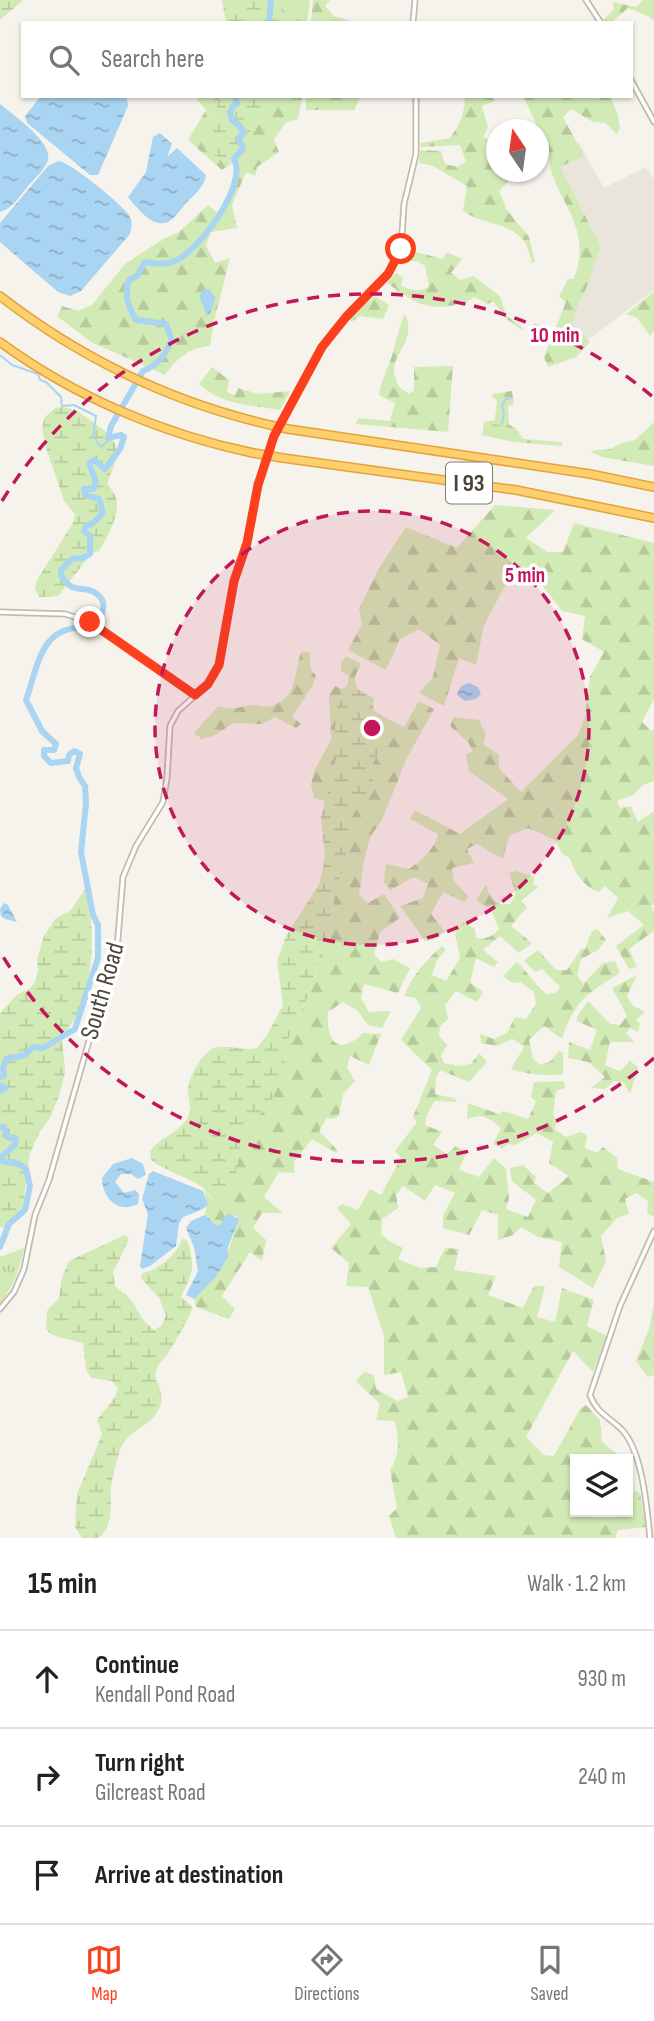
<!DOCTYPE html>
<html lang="en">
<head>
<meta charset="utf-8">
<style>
  :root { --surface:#fff; --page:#f2f2f2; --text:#222; --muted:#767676; --line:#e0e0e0; --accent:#fc3f1d }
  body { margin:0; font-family:"Sofia Sans Condensed",sans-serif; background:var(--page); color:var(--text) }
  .controls { position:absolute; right:21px; bottom:21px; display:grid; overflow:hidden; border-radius:0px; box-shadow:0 2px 5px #0004 }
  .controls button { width:63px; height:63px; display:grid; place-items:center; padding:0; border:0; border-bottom:2px solid var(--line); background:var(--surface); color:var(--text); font:35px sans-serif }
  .compass { position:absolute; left:486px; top:119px; width:63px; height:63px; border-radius:50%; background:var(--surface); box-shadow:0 2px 5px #0004; rotate:347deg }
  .stop { position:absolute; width:21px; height:21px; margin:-16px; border:5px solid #fc3f1d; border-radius:50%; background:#fff }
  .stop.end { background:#fc3f1d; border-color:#fff; box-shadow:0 2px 7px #0008 }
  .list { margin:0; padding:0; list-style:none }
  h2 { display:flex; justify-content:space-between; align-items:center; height:91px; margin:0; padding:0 28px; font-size:30px }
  h2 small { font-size:23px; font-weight:400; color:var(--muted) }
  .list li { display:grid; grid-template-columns:46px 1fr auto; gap:21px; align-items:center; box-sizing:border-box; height:98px; padding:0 28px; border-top:2px solid var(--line) }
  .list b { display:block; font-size:26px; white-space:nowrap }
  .list p { margin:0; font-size:23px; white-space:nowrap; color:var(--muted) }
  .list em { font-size:23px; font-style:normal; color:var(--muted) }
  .icon { flex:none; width:38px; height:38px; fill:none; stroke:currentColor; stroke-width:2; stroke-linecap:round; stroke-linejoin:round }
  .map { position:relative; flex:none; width:654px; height:1538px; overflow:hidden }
  .search { position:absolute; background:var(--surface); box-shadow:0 2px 5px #0004; left:21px; right:21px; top:21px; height:77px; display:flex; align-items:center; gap:18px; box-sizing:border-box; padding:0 24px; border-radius:0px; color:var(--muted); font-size:26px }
  .sheet { height:385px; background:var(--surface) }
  nav { display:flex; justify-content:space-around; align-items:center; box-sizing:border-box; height:98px; border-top:2px solid var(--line); background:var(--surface); font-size:19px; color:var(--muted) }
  nav a { display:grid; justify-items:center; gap:4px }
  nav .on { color:var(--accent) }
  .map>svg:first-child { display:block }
  .residential { fill:#eae5da }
  .forest { fill:url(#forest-firs) }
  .wetland { fill:url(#wetland-marsh) }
  .park { fill:url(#park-tufts) }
  .water { fill:url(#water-ripples) }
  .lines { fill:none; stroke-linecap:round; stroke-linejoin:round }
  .stream { stroke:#a9d4f2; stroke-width:2 }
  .river { stroke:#a9d4f2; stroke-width:6 }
  .minor-casing { stroke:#c2bbae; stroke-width:7 }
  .highway-casing { stroke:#e0a43c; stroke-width:10 }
  .minor { stroke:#fff; stroke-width:3.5 }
  .highway { stroke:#ffcf6e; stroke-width:7 }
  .highway-bridge-casing { stroke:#e0a43c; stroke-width:10; stroke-linecap:butt }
  .highway-bridge { stroke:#ffcf6e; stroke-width:7 }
  .route { stroke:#fc3f1d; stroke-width:9 }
  .ring { fill:none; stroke:#c2185b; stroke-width:3.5; stroke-dasharray:12 9 }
  .labels { text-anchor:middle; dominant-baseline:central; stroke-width:7; stroke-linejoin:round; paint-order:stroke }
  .shield { fill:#fff; stroke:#817c74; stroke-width:2 }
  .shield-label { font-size:24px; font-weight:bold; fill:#4b4439 }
  .street-label { font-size:26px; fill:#4b4439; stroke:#fff }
  .centre { fill:#c2185b; stroke:#fff; stroke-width:3.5 }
  .ring-label { font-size:21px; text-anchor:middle; font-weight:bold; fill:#c2185b; stroke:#fff; stroke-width:7; stroke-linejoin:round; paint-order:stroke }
</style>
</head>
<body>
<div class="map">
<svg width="654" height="1538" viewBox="0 0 654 1538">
  <defs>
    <pattern id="forest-firs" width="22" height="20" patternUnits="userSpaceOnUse" patternTransform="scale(1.75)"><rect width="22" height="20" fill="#d2eab5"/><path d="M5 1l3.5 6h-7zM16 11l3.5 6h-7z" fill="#b6ca9c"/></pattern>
    <pattern id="wetland-marsh" width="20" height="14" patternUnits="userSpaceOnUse" patternTransform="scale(1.75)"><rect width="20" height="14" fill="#d2eab5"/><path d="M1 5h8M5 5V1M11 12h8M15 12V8" fill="none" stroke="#b6ca9c"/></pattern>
    <pattern id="park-tufts" width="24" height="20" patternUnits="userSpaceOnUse" patternTransform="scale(1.75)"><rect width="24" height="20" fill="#d2eab5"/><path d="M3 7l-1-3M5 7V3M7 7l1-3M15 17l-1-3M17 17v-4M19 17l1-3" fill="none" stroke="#b6ca9c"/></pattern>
    <pattern id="water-ripples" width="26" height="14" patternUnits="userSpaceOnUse" patternTransform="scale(1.75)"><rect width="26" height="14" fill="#a9d4f2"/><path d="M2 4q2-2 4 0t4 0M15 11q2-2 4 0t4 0" fill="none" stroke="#8caec5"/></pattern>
  </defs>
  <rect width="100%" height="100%" fill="#f6f3ec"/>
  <path class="residential" d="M579 143 604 188 646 167 654 180V290L566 356 554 338 579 285 588 230 552 158Z"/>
  <path class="forest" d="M281 0H310L307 23H282Z
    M313 0H330L325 6 334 16 358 23H311Z
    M643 0H654V21L650 17 628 8 611 23H606L604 19 614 9 613 2 636 7Z
    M194 96H219L213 122 231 164 222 170 188 140 206 110Z
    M267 96H302V99L298 119 285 123 274 140 279 152 257 167 255 176 246 172 232 205 237 228 211 232 206 245 215 263 230 258 214 321 210 346C190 347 176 359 165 375L91 342 57 316 62 306 78 311 92 305 125 264 163 239 179 232 208 205 220 215 227 206 236 186 238 158Z
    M306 96H361L354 110H306Z
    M465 96H492L495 101 482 106 488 127 483 137C501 145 496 154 496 172H508L510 179 499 191 507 210 529 237 535 262 532 263C530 257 528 246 524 241 510 222 480 224 463 211L467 186 433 166 419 163 420 150 441 151 445 164 457 167 466 162 460 145 420 147 421 143 450 138C460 124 465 113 465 96Z
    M523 96H610L617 112 620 128 617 134 605 123 593 122 571 109 563 117 584 156 560 167 601 247C595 259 593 272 588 284 582 298 574 310 573 325L590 342 576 357 548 367 544 357 566 302 559 297 568 279H574C578 267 581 254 579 241 574 204 544 183 549 142L538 128Z
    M412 251 443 259 447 252 462 259 451 273 461 280 473 276 500 296 506 315 522 327V330L505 318 493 301 488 304 474 297C463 307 435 309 421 304 409 299 397 290 387 283L396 273 403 278 401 285C410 291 420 292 429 287L425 266 417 261H407Z
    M654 292V331L650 336 637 318 626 314Z
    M375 296 389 305 383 319 360 316 351 322 349 318Z
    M405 314C417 339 394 352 394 370 394 375 397 382 399 387L409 394 414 390V367L453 366 448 432 356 424 358 418 390 421 395 403 379 395C381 380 389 367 393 352 397 338 399 327 405 314Z
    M212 367 229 380 227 392 235 395 238 388 259 394 290 391 280 410C252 405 221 405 199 384Z
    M512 391 514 404 508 406 509 425 516 428 523 439 563 442 561 446 514 442 482 435 484 422 495 420 497 400 493 398 492 394Z
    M654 422V466L602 457 590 451 610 449 622 443 635 440Z
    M495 505 555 510 526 538 547 552H563L574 523 654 543V699L642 722 651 731 654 729V781L643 785 633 795 617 801 620 808 631 806 638 822 654 811V904L651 906 654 913V931L629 949 637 967 629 969 616 946 644 925 628 911 607 918 618 898 605 886 599 892C584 887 574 873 570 858L562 854 555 840 528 828 509 836 503 859 477 844 467 849 474 863 452 868 454 881 468 896 465 902 443 892 431 914 445 932 433 940 425 941 400 906 423 898 428 884 414 877 390 890 384 882 386 864 409 869C421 861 435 849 438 834L410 819 415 810 460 834 508 799 469 771 466 754 473 751 468 742 450 726 454 717 479 720 486 735 483 744 499 755V768L521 792 578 735 585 717 590 677 604 652 582 639 585 616 562 611 539 581 513 571 484 625 476 665 459 658 444 706 419 693 433 677 440 645 419 629 400 639 386 670 348 650 362 624 359 609 379 568 406 527 457 548Z
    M301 652H310V667L316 676 313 685 292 717 301 724 296 728 275 717 262 724 234 723 213 736 202 739 194 733 218 706C239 712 237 705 255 705 261 705 266 708 271 706 299 697 293 674 301 652Z
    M346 656 361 664C356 675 351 679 359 690L351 689 337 704 335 733 338 751 325 801 314 798 311 785 314 771 331 740 329 695 335 686 342 689 347 686 349 676 341 671V662Z
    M419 701 434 709 407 758 382 820 370 837 364 862 359 895 368 903 384 894 400 918 380 932 374 954 381 962 393 959 410 968 398 993 364 984 361 998 369 1012 391 1011 382 1028 368 1025 358 1011 343 1002 328 1012C326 1042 338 1057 363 1033L381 1034 369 1065 350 1056 347 1067 355 1081 343 1094 339 1115 334 1119 327 1118 319 1131 338 1151 336 1153 312 1139 294 1162V1173L279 1172 264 1197 283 1213H262L253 1228 266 1240 262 1261 250 1252 222 1296 235 1309 229 1319 196 1307 194 1299C198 1290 204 1289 210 1283 222 1274 237 1231 237 1216L229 1215 221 1225 216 1226 205 1215 207 1205 204 1188 213 1201 234 1184 241 1142 247 1125 269 1106 285 1063 288 1039 309 994 316 974 319 957 329 935 335 892 346 859 348 834 354 812 375 788 370 769C385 740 384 738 372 710L404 727Z
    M516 871 535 877 533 884 538 887 521 901 527 907 511 926 532 943 519 953 500 936 483 950 498 962 494 967 476 958 470 983 483 992 477 1002 456 991 445 1005 448 1019 440 1026 439 1036 447 1045 441 1056 444 1063 458 1066 471 1064 479 1053 487 1062 469 1082 440 1070 436 1078 435 1094 453 1098 458 1102 435 1101 427 1114 425 1125 442 1132 433 1145 447 1154 456 1146 467 1151 459 1170 479 1177 494 1158 506 1169 509 1199 506 1209 528 1217 536 1200 512 1181 510 1168 523 1165 536 1177 534 1183 548 1193 569 1176 549 1163 553 1142 537 1133 515 1145 508 1144 502 1149 493 1144 501 1128C488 1117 483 1113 467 1119L468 1103 499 1114 503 1111 528 1119 536 1101 531 1097 534 1082 564 1081 565 1088 556 1091 553 1114 557 1122 554 1129 566 1137 581 1132 587 1136 585 1148 597 1153 603 1147 617 1158 618 1169 654 1182V1217L647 1213 648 1201 636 1193 625 1199 629 1214 617 1218 601 1236 606 1261 593 1288 559 1267 562 1242 538 1237 521 1227 513 1235 498 1240V1215L482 1210 469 1235 443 1228V1215L455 1193 435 1185 425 1201 403 1186 396 1195 398 1208 382 1219 381 1234 389 1241 403 1248 398 1259 420 1268 436 1267 445 1248 459 1249 454 1270 496 1276 488 1295 523 1308 534 1286H545L537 1317 555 1322 562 1288 594 1300 587 1326 607 1336 593 1372 573 1351 526 1437 544 1455 554 1456 580 1409 586 1405 600 1420 602 1442 622 1458 575 1459V1512H628V1503L635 1490 640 1493 646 1527 618 1530 615 1538H396L389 1516 397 1508 390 1470C400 1455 399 1440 395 1421L376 1420 380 1404 356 1381 364 1372 374 1375 376 1389 398 1401 408 1397 401 1372 384 1375V1336L368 1287 346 1286 349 1263 331 1248 351 1224 337 1208 342 1204 358 1210 370 1189 381 1195 401 1158 395 1151 417 1122 413 1117 432 1070 401 1040 421 1008 416 998 404 996C413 975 425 961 442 946L446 949 436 962 432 975 446 981 460 958 455 932 463 922 475 929 476 938C486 939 493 937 499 929L491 910 476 900 486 885C491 899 494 906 510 904L516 894 509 873Z
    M597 929 606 940 598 950 581 959 577 975 583 984 603 963 615 961 620 973C589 992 573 1002 562 1039L544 1026 529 1040 533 1059 540 1065 551 1061 559 1051 563 1052V1074C545 1076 529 1075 511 1069L524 1047 513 1039 496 1046 481 1043 480 1034 494 1039 507 1033 515 1017 526 1019 536 1004 534 992 520 982 513 983 503 976 517 962C528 973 534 983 546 994L556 993 560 987 542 969 536 972 524 961 538 950 556 970H567L581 949H585L592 931Z
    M637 975 627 996 633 1006 645 1012 636 1020 640 1024 638 1032 630 1028 626 1033 634 1042H610L605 1065 620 1071 630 1061 638 1067 630 1094 624 1083 614 1081 605 1089 591 1088 605 1077 588 1062 568 1058 569 1042 590 1050 597 1030 577 1021V1017L588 1001 610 1024 620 1025 627 1016 612 988Z
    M654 1303V1375L648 1377 636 1361 649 1329Z"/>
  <path class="wetland" d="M0 0H23L0 20Z
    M222 0H281L282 23H226Z
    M219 96H267L238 158 231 164V161L214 155 213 123Z
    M63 407 76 410 100 427 112 437 119 453 107 483C110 487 114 493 116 498 121 513 107 538 99 551L92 553 58 596 39 597 35 589 37 580 73 523 75 514 64 501 46 448 42 427 45 417 55 408Z
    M493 424 515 429 514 435 508 437 492 434 491 429Z
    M351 689 359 690 374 698C370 719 382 720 383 736 383 747 375 759 370 769L375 788 354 813 348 834 346 859 335 892 329 935 319 957 316 974 309 994 288 1039 285 1063 276 1091 269 1106 247 1125 241 1142 234 1184 227 1197 218 1203C210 1199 209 1191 202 1187 186 1176 167 1172 151 1160L150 1151C159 1138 178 1133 187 1119 194 1107 187 1100 188 1088 189 1077 203 1051 214 1048 228 1044 242 1051 257 1048L267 1035 283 1005 277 961 286 936 319 884 323 869 325 855 321 817 338 751 335 734 337 703Z
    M85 889C98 933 94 1001 62 1037L65 1072 60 1093 51 1116 40 1132 30 1153 23 1206 7 1229 0 1227V1013L17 995 30 988 35 982 38 970 37 959 44 936 55 919 71 910Z
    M125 1235 129 1239 113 1273 115 1286C120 1291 129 1296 133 1303 140 1314 143 1323 155 1330L162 1325 166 1315 159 1298 141 1278 142 1273C158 1270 177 1255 182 1239L187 1240C196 1268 193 1272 181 1297L193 1307C186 1324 177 1339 167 1355 164 1359 159 1363 157 1368 151 1382 168 1391 159 1409 150 1428 126 1430 120 1451 116 1462 112 1477 111 1488 110 1504 114 1528 98 1538H82L75 1527 77 1494 102 1434 97 1420C105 1408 114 1403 118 1389L112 1381 91 1378 86 1369 83 1343 52 1335 46 1329 47 1311 59 1298 62 1277 69 1261Z"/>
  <path class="park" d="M24 1248C20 1270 13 1286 0 1304V1257Z"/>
  <path class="water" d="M41 96H124L127 99 128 106 98 175H90L27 123 25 116Z
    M0 104C13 115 53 142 48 160 45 170 34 179 28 186 20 196 12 209 0 212Z
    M160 133 172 144 167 157 177 148 206 175C205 186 195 194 187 202 182 208 175 218 168 222 153 229 136 207 128 197L146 172 153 137Z
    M59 161C70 162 126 207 130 217 133 223 131 229 130 234L81 291 70 296 58 292 0 242V223L48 166Z
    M205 289H209L216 298 210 314 207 316 199 296Z
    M469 683 478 687 481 694 476 699 465 701 457 695C458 688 462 685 469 683Z
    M4 903 8 905 17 922 5 919 1 916 0 909Z
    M132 1158 143 1164 146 1175 138 1179 131 1174H121L115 1182 124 1193 135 1190 139 1194 138 1204C118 1214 102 1198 102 1178L113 1164Z
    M153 1171 203 1191 208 1205 201 1210 183 1217 179 1223 176 1246 150 1266 142 1269 140 1266 148 1214 142 1199 149 1174Z
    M229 1214 239 1219 228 1247V1257L215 1278 194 1299 186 1295 198 1271 194 1247 186 1228 191 1221 205 1215 216 1225H220L223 1222 221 1219Z"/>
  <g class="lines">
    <path class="stream" d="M0 355 12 365 38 374 40 380 46 382 61 397 62 406 74 405 96 416 93 436 101 447 107 442 108 438
      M502 424 504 413 502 405 506 399 512 398"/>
    <path class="river" d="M269 23 271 0
      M0 1077 4 1076 3 1069 6 1059 25 1055 33 1047 43 1048 75 1029 98 958V925L93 915 81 852 86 803 85 786 79 777 76 768 80 754 74 751 69 755 68 761 51 763 44 756V750H54L56 744 42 731 26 700C39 664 40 623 91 628 102 618 111 602 94 592 87 588 79 590 72 587 67 584 64 579 61 575V570L72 559 82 558 90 554V536L84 531 86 526 93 523 103 513 99 499 85 495 84 489H93L96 482 89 463 94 460 105 469 120 449 124 437 121 435 108 438 111 426 143 371C158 365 165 355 172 340L166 324 136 320C128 306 124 296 129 280L137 276 145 262C157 264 166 265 177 260 200 249 248 184 234 159L243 148 238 138 244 133 239 125 232 120 230 112 233 106 237 104 235 96
      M0 1085 6 1088 0 1091
      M0 1127H4L7 1137 16 1139 15 1145 1 1157V1161L19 1164 26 1169 30 1186 25 1210 9 1224 0 1247"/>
    <g class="minor-casing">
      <path id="minor" d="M586 0 601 23
        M413 23 415 0
        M631 80 654 122
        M0 612 65 614 91 622 194 694
        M0 1309 14 1292 24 1269 35 1215 49 1180 97 1013 116 961 123 877 136 846 163 802 167 778 170 726 178 711 208 684 219 665 234 581 247 543 258 484 268 452 287 410 322 347 346 317 388 274 401 249 404 204 416 154V96
        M650 1538C647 1509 643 1454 623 1431 611 1418 597 1414 590 1395L620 1306 654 1231"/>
    </g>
    <g class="highway-casing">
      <path id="highway" d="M0 296C80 358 171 402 270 425
        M0 342C75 397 163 434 253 453
        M288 429 590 474 654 487
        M283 458 516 490 654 518"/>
    </g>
    <use href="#minor" class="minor"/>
    <use href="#highway" class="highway"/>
    <g class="highway-bridge-casing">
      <path id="highway-bridge" d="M270 425 288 429
        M253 453 283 458"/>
    </g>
    <use href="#highway-bridge" class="highway-bridge"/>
  </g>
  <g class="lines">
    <path class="route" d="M90 622 195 695 208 684 219 665 234 581 247 543 258 485 274 436 322 347 346 317 388 274 401 249"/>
  </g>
  <circle cx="372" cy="728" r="217" fill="#c2185b" fill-opacity=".12"/>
  <g class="ring">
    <circle cx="372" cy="728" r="217"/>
    <path d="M654 1058A434 434 0 0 1 2 955M2 501A434 434 0 0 1 654 398"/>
  </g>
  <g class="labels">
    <rect class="shield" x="446" y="462.5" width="46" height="41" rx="5"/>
    <g class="shield-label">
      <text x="469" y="483">I 93</text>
    </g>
    <g class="street-label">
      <text transform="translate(103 991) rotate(-74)">South Road</text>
    </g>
  </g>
  <circle cx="372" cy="728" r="10" class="centre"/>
  <g class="ring-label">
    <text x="555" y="342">10 min</text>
    <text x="525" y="582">5 min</text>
  </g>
</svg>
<div class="controls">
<button><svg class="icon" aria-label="layers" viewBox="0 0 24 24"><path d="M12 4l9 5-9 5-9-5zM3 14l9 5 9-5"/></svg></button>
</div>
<svg class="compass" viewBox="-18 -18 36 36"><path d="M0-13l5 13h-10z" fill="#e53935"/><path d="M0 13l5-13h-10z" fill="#767676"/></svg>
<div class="stop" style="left:401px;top:249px"></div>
<div class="stop end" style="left:90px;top:622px"></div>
<div class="search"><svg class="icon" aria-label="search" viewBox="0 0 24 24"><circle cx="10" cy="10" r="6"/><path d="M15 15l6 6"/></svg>Search here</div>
</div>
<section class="sheet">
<h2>15 min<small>Walk · 1.2 km</small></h2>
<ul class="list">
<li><svg class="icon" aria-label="ahead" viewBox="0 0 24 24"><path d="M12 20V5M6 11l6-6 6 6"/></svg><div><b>Continue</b><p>Kendall Pond Road</p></div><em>930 m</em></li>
<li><svg class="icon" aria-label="right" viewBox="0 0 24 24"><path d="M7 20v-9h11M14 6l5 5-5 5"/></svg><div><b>Turn right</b><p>Gilcreast Road</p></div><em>240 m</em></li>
<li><svg class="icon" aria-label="arrive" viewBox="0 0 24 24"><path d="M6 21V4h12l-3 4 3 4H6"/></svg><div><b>Arrive at destination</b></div></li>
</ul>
</section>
<nav>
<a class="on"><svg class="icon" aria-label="map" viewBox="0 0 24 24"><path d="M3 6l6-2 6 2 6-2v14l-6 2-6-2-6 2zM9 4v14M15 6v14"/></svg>Map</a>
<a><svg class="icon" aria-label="directions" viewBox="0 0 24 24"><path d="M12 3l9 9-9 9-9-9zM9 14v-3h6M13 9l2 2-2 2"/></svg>Directions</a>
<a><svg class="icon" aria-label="saved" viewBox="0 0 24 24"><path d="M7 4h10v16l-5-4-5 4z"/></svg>Saved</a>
</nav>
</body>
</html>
